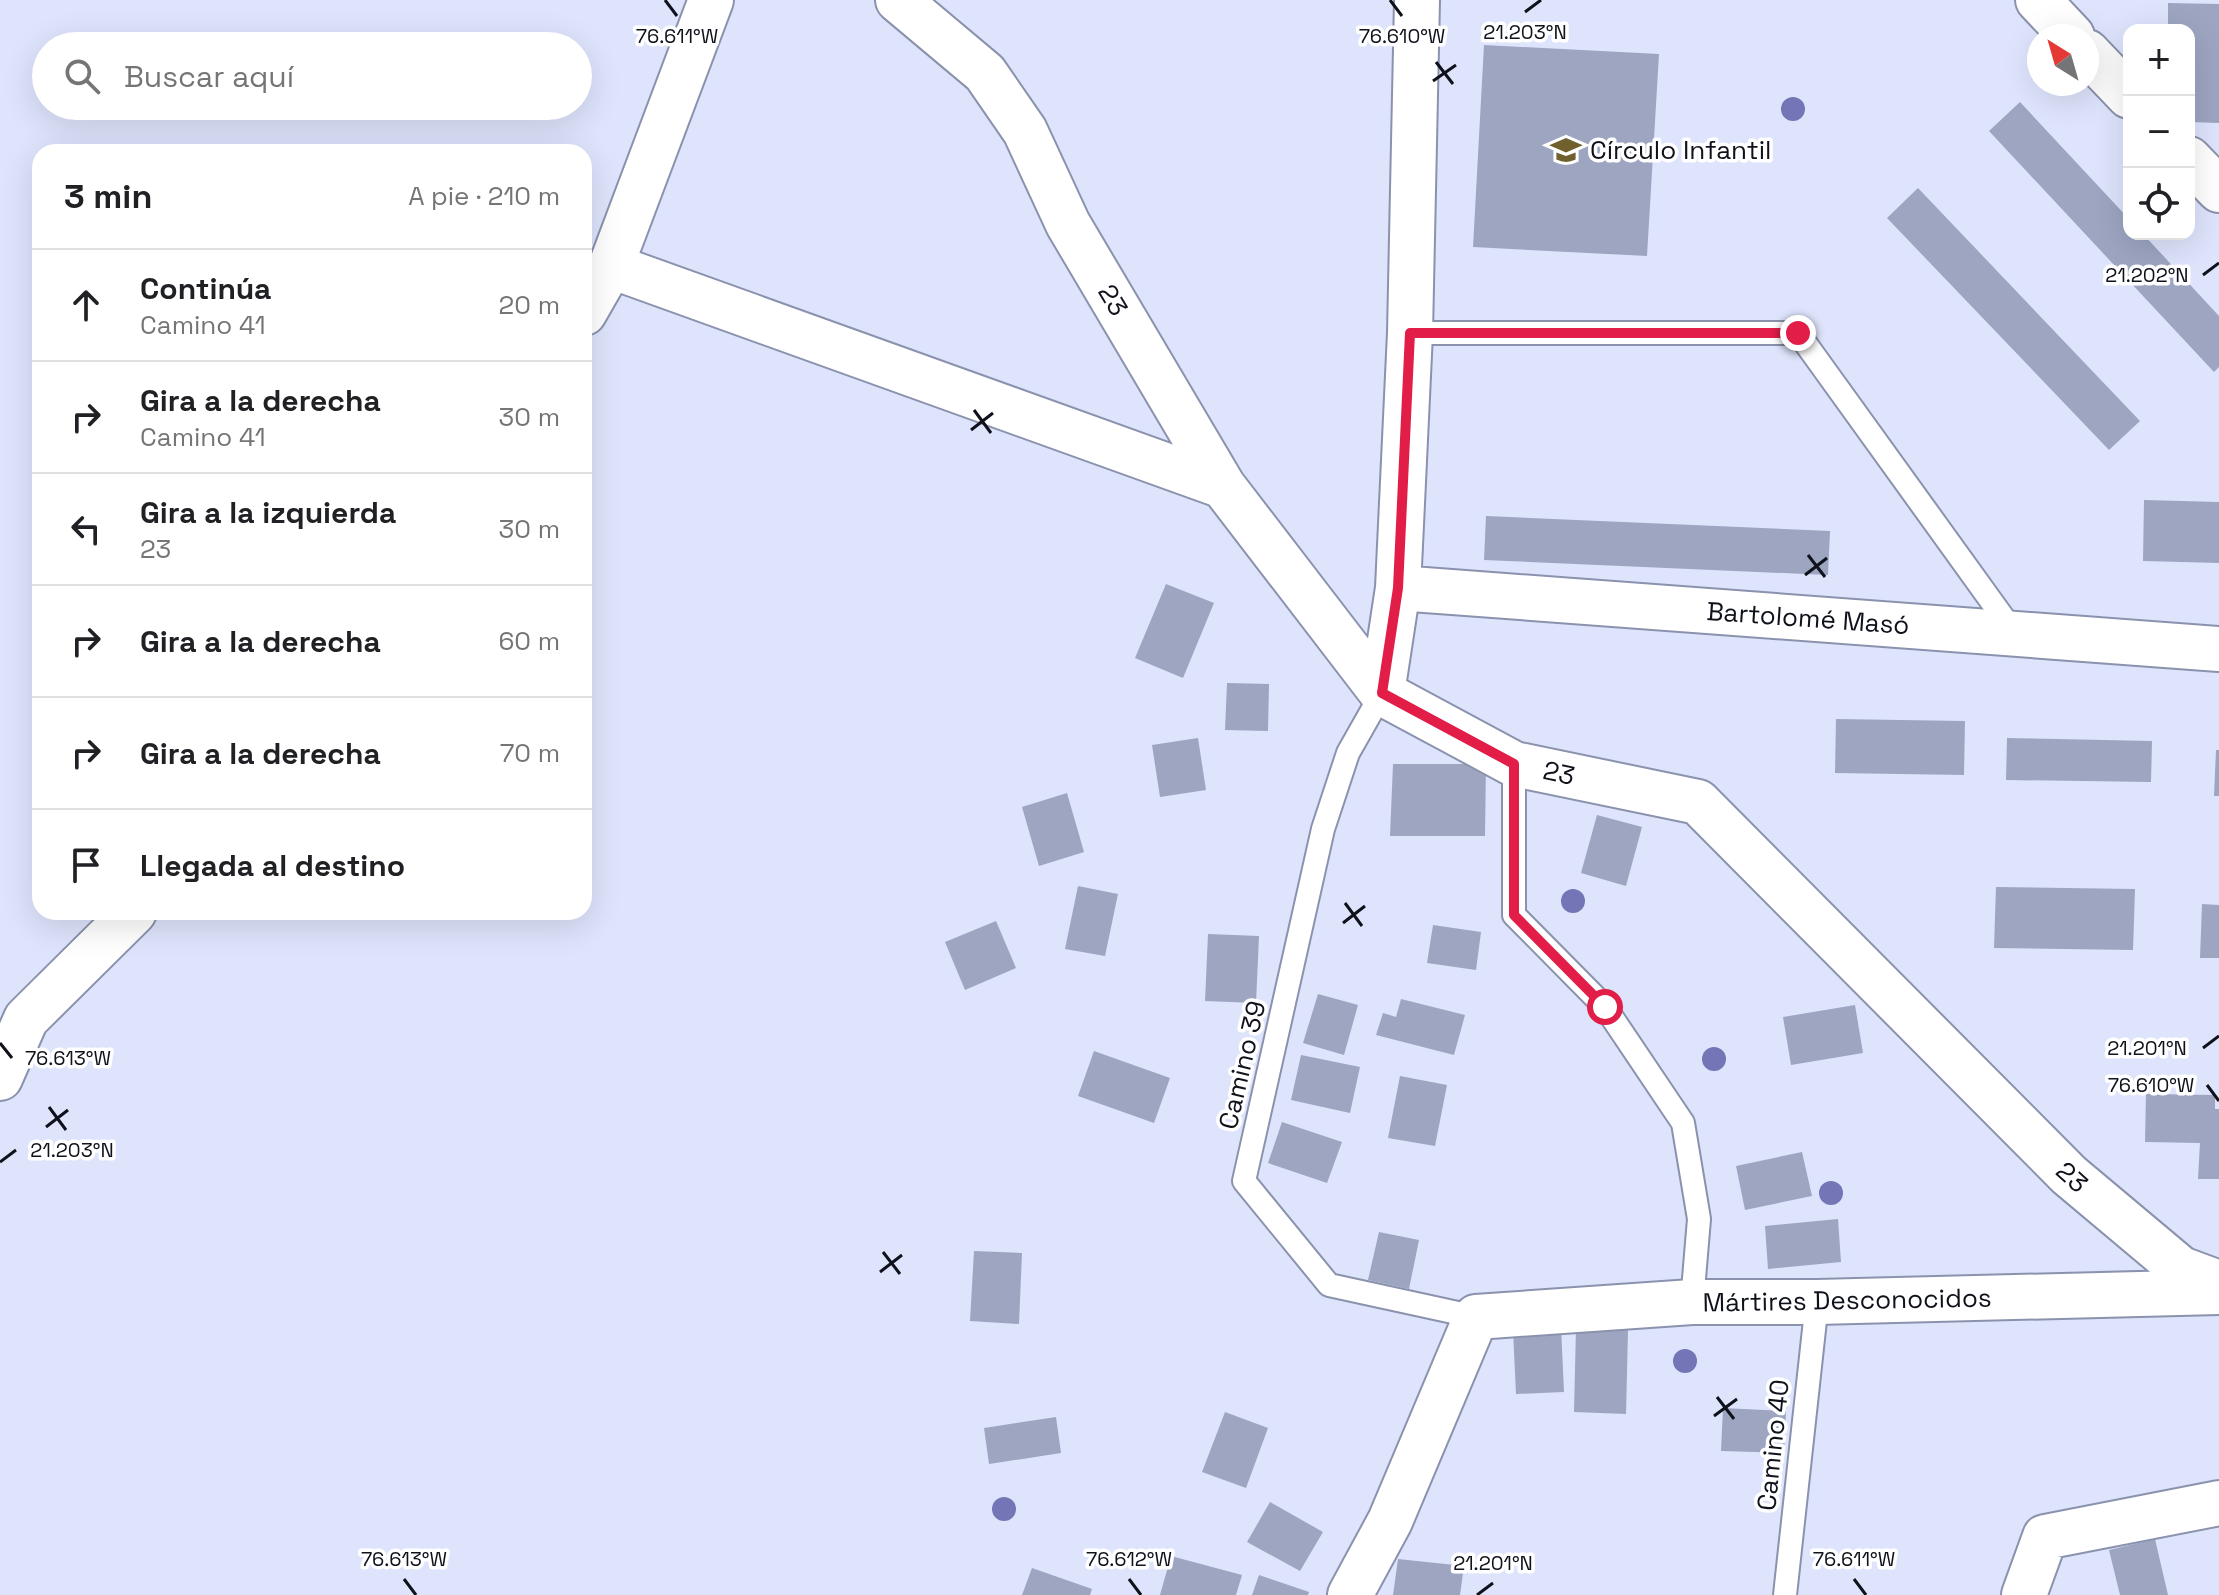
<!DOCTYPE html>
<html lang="es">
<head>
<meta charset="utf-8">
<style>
  :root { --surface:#fff; --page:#f2f2f2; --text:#202124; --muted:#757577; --line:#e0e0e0 }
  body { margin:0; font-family:"Space Grotesk",sans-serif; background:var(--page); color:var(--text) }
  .controls { position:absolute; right:24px; top:24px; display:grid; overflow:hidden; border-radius:16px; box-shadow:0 8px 32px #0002 }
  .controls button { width:72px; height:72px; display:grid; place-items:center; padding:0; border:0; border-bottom:2px solid var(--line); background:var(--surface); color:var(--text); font:40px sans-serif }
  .compass { position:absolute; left:2027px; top:24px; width:72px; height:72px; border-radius:50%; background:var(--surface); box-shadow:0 8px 32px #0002; rotate:323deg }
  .stop { position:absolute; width:24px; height:24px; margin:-18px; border:6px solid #e11d48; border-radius:50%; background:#fff }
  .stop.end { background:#e11d48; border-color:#fff; box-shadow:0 2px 8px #0008 }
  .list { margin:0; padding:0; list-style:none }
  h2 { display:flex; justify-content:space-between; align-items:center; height:104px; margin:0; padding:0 32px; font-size:34px }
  h2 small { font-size:26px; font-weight:400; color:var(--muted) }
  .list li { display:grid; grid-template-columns:52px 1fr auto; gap:24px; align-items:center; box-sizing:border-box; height:112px; padding:0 32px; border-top:2px solid var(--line) }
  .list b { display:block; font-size:30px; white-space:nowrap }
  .list p { margin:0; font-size:26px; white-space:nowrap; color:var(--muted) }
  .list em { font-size:26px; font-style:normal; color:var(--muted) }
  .icon { flex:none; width:44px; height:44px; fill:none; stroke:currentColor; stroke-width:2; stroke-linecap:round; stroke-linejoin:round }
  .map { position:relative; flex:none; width:2219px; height:1595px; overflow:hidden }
  .search { position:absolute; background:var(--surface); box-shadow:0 8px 32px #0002; left:32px; top:32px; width:560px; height:88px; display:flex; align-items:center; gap:20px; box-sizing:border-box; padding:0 28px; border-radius:44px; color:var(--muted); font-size:30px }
  .panel { position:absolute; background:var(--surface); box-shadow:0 8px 32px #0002; left:32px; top:144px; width:560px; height:776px; border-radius:24px }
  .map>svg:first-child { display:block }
  .building { fill:#9da5c1 }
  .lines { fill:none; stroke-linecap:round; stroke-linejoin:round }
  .service-casing { stroke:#8a92ad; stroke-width:26 }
  .minor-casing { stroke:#8a92ad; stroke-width:48 }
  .service { stroke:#fff; stroke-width:22 }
  .minor { stroke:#fff; stroke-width:44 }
  .tree { fill:#7375b6 }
  .route { stroke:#e11d48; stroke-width:10 }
  .ticks { fill:none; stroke:#0f111b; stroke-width:3 }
  .labels { text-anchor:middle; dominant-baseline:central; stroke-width:7; stroke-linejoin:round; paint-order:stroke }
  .poi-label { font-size:26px; fill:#0f111b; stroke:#fff; text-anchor:start }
  .street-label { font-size:26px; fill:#0f111b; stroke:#fff }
  .ticks-label { font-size:20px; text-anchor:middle; fill:#0f111b; stroke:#fff; stroke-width:7; stroke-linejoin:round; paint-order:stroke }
</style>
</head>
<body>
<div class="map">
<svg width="2219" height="1595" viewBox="0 0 2219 1595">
  <rect width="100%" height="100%" fill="#dee4fc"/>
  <path class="building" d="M2168 3 2219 4V123L2189 122V30H2168Z
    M1484 45 1659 54 1647 256 1473 247Z
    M2020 102 2129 219V234H2143L2219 316V367L2214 372 1989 131Z
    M1918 188 2140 421 2109 450 1887 218Z
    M2144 500 2219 502V563L2143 561Z
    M1486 516 1830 531 1828 575 1484 560Z
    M1166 584 1214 603 1183 678 1135 658Z
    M1227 683 1269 684 1268 731 1225 730Z
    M1836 719 1965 721 1964 775 1835 773Z
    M1198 738 1206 790 1160 797 1152 745Z
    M2007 738 2152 741 2151 782 2006 780Z
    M2216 750H2219V796H2214Z
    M1393 764H1486L1485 836H1390Z
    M1067 793 1084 852 1039 866 1022 807Z
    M1597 815 1642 827 1626 886 1581 873Z
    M1078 886 1118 894 1105 956 1065 949Z
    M1996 887 2135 889 2133 950 1994 948Z
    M2202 904 2219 905V958H2200Z
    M996 921 1016 968 965 990 945 942Z
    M1433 925 1481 932 1476 970 1427 963Z
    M1208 934 1259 936 1256 1003 1205 1001Z
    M1318 994 1358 1005 1344 1055 1303 1043Z
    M1401 999 1465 1015 1454 1055 1376 1035 1383 1013 1396 1017Z
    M1855 1005 1863 1053 1791 1065 1783 1017Z
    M1094 1051 1170 1078 1154 1123 1078 1096Z
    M1301 1055 1360 1067 1350 1113 1291 1100Z
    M1400 1076 1447 1085 1435 1146 1388 1138Z
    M2146 1094 2215 1095V1109H2219V1179H2198L2200 1143 2145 1142Z
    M1282 1122 1342 1142 1327 1183 1268 1163Z
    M1802 1152 1812 1196 1745 1210 1736 1166Z
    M1838 1219 1841 1262 1768 1269 1765 1226Z
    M1379 1232 1419 1240 1409 1289 1368 1280Z
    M974 1251 1022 1253 1019 1324 970 1321Z
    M1561 1327 1564 1392 1516 1394 1513 1330Z
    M1576 1328 1628 1330 1626 1414 1574 1412Z
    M1723 1408 1786 1411 1784 1453 1721 1451Z
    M1225 1412 1268 1428 1246 1488 1202 1472Z
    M1056 1417 1061 1453 989 1464 984 1428Z
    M1270 1502 1323 1532 1300 1571 1247 1542Z
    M2155 1539 2168 1595H2120L2109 1550Z
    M1171 1556 1242 1575 1236 1595H1160Z
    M1398 1559 1464 1566 1460 1595H1393Z
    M1032 1568 1092 1589 1090 1595H1022Z
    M1259 1575 1309 1592 1308 1595H1252Z"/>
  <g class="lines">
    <g class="service-casing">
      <path id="service" d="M1410 333H1798L2015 634
        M1382 693 1348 753 1323 829 1244 1181 1329 1285 1476 1317
        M1514 764V915L1605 1007 1683 1123 1699 1219 1692 1302
        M1785 1595 1817 1302"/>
    </g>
    <g class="minor-casing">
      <path id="minor" d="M898 0 985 73 1025 131 1068 224 1223 486 1382 693 1514 764 1698 802 2069 1175 2181 1269 2219 1283
        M2038 0 2072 36
        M2087 52 2129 96
        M2189 159 2219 190
        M611 266 1223 486
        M584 313 611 266 711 0
        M1398 588 2219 649
        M1382 693 1398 588 1410 333 1417 0
        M0 1078 26 1019 134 912
        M1350 1595 1390 1521 1476 1317 1692 1302H1817L2219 1292
        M2024 1595 2045 1537 2219 1503"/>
    </g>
    <use href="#service" class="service"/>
    <use href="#minor" class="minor"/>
  </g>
  <g class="tree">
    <circle cx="1793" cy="109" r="12"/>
    <circle cx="1573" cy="901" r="12"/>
    <circle cx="1714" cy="1059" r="12"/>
    <circle cx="1831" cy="1193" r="12"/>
    <circle cx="1685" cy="1361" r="12"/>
    <circle cx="1004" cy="1509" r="12"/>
  </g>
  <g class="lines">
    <path class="route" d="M1605 1007 1514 915V764L1382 693 1398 588 1410 333H1798"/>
  </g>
  <path class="ticks" d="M665 0 677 16M1390 0 1402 16M1525 12 1541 0M1436 62 1453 84M1433 81 1456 65M2203 275 2219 263M974 410 991 433M971 430 993 413M1808 555 1825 577M1805 575 1827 558M1345 903 1362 926M1343 923 1365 906M0 1043 12 1058M2203 1048 2219 1036M2207 1085 2219 1101M49 1107 66 1130M46 1127 68 1110M0 1162 16 1150M883 1252 900 1274M880 1272 902 1255M1717 1397 1734 1419M1714 1416 1737 1399M404 1579 416 1595M1129 1579 1141 1595M1854 1579 1866 1595M1477 1595 1493 1583"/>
  <defs>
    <g id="school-bare" transform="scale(2.4)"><path d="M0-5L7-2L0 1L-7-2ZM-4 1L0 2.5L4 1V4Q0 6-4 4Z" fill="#6f602d" stroke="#fff" stroke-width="2.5" paint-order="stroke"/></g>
  </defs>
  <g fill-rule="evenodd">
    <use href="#school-bare" x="1566" y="150"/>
  </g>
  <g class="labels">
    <g class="poi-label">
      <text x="1590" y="150">Círculo Infantil</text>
    </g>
    <g class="street-label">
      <text transform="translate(1113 300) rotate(59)">23</text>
      <text transform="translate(1808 618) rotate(4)">Bartolomé Masó</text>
      <text transform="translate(1559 773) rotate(12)">23</text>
      <text transform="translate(1242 1065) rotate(-77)">Camino 39</text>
      <text transform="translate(2072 1177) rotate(42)">23</text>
      <text transform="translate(1847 1300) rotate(-1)">Mártires Desconocidos</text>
      <text transform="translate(1773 1445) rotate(-84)">Camino 40</text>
    </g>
  </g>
  <g class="ticks-label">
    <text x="1525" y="39">21.203°N</text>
    <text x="677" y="43">76.611°W</text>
    <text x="1402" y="43">76.610°W</text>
    <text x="2147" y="282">21.202°N</text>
    <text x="2147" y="1055">21.201°N</text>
    <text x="68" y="1065">76.613°W</text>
    <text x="2151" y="1092">76.610°W</text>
    <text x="72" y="1157">21.203°N</text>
    <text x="404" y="1566">76.613°W</text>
    <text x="1129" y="1566">76.612°W</text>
    <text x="1854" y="1566">76.611°W</text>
    <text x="1493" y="1570">21.201°N</text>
  </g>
</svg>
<div class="controls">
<button>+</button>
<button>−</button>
<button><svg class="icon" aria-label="locate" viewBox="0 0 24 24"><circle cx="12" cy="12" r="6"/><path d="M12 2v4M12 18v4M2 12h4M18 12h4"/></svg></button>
</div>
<svg class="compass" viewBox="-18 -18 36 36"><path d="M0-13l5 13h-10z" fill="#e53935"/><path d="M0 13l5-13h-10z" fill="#757577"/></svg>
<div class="stop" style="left:1605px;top:1007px"></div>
<div class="stop end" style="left:1798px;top:333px"></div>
<div class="search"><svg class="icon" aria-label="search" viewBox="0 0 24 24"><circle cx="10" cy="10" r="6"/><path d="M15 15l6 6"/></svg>Buscar aquí</div>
<section class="panel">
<h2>3 min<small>A pie · 210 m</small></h2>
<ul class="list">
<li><svg class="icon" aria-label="ahead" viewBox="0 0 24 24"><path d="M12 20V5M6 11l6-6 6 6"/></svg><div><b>Continúa</b><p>Camino 41</p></div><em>20 m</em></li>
<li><svg class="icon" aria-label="right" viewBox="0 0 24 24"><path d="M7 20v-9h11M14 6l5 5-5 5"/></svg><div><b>Gira a la derecha</b><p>Camino 41</p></div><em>30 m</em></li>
<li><svg class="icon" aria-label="left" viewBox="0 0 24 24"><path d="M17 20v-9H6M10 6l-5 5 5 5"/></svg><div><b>Gira a la izquierda</b><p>23</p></div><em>30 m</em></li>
<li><svg class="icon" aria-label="right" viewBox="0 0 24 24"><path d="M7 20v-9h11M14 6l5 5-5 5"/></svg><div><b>Gira a la derecha</b></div><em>60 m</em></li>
<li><svg class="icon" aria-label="right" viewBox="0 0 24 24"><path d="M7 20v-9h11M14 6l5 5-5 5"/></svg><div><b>Gira a la derecha</b></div><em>70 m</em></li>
<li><svg class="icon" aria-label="arrive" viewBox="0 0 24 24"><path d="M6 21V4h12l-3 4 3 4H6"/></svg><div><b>Llegada al destino</b></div></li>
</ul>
</section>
</div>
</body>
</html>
